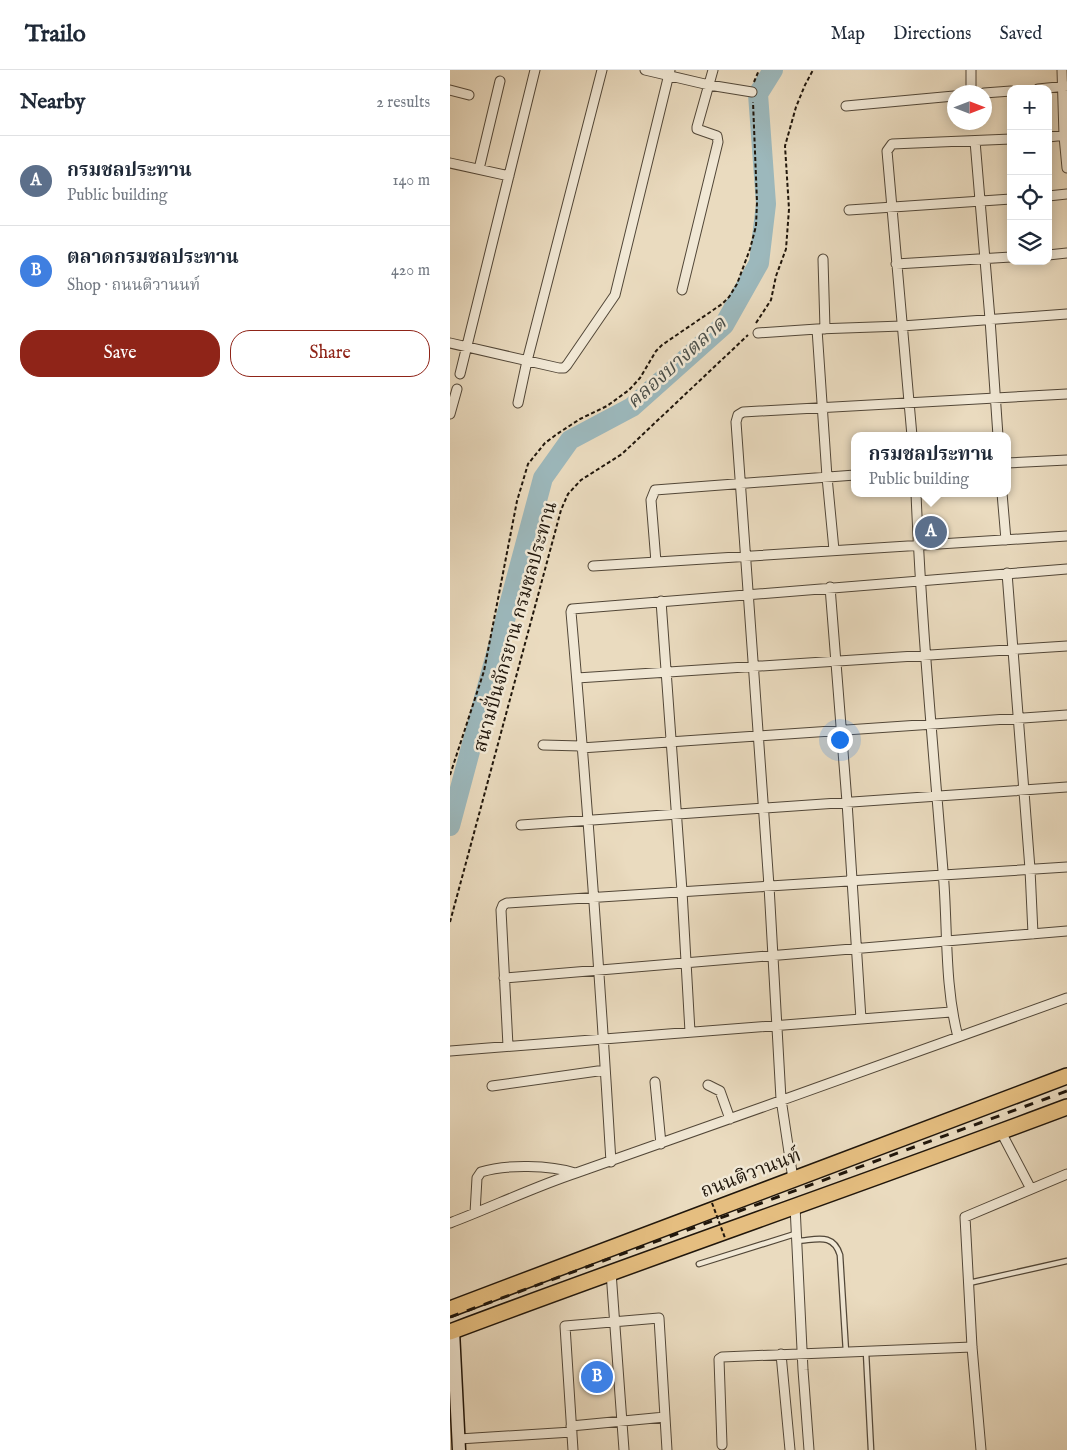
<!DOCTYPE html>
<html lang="en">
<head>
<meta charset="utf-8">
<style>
  :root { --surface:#fff; --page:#f2f2f3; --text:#1f2937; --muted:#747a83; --line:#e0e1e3; --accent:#8f2418 }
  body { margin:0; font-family:"IM FELL English","Noto Serif Thai",serif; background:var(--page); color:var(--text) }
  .controls { position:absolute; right:15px; top:15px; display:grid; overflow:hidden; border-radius:10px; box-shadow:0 2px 12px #0003 }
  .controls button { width:45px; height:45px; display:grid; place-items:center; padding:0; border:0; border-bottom:1px solid var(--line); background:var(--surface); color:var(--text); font:25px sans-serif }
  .compass { position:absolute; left:497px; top:15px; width:45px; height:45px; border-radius:50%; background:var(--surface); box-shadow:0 2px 12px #0003; rotate:90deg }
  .you { position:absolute; left:389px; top:669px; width:18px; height:18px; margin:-12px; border:4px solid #fff; border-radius:50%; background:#1a73e8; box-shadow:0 0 0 8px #1a73e833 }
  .badge { display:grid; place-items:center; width:32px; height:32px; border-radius:50%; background:var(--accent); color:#fff; font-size:16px; font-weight:700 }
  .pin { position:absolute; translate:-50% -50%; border:2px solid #fff; box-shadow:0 1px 5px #0006 }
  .popup { position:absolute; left:401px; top:362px; width:160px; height:65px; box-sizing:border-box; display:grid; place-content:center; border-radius:10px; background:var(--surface); filter:drop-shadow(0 1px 4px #0005); font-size:16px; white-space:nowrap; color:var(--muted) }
  .popup b { font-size:19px; color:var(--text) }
  .popup::after { content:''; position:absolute; left:50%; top:100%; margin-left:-10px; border:10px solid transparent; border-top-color:var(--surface) }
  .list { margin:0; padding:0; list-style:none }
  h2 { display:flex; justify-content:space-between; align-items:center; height:65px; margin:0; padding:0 20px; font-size:21px }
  h2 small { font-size:16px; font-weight:400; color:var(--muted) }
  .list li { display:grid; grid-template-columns:32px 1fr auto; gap:15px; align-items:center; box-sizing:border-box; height:90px; padding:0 20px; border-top:1px solid var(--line) }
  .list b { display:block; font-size:19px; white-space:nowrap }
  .list p { margin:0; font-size:16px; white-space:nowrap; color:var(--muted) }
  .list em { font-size:16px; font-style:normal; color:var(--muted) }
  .actions { display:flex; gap:10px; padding:15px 20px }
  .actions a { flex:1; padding:11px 0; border:1px solid var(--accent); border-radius:20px; text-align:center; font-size:18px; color:var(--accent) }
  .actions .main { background:var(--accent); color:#fff }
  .icon { flex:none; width:28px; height:28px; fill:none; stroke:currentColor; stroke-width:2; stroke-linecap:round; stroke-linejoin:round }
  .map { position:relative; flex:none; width:617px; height:1380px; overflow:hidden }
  header { display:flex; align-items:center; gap:30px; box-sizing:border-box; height:70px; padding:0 25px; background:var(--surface); border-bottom:1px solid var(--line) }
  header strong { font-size:24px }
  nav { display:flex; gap:28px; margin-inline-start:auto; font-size:18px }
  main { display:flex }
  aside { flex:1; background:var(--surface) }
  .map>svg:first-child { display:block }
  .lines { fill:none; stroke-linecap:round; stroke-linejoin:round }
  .river { stroke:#9cb8bc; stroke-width:20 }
  .lane-casing { stroke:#524738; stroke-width:7 }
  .street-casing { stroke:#524738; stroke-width:11 }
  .secondary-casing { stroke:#20160b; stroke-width:15 }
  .primary-casing { stroke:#20160b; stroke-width:18 }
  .path { stroke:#20160b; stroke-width:2; stroke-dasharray:4 2.5; stroke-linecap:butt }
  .lane { stroke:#f1e8d5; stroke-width:4.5 }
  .street { stroke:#f1e8d5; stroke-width:9 }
  .secondary { stroke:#f1e8d5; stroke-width:12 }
  .primary { stroke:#e5be80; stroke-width:15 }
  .rail { stroke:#20160b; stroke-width:3; stroke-dasharray:9 9; stroke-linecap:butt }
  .path-bridge { stroke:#20160b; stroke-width:2; stroke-dasharray:4 2.5; stroke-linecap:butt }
  .labels { text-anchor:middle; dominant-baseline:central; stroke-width:5; stroke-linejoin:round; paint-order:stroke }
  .street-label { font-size:19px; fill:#20160b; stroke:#f1e8d5 }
  .water-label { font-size:20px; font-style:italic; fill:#4b4f49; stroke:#f1e8d5 }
</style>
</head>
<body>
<header>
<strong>Trailo</strong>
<nav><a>Map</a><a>Directions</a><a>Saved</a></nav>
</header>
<main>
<aside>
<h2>Nearby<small>2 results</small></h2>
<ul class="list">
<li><span class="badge" style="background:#5c6f8a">A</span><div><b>กรมชลประทาน</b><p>Public building</p></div><em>140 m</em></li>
<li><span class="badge" style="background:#3f7fe0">B</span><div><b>ตลาดกรมชลประทาน</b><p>Shop · ถนนติวานนท์</p></div><em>420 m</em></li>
</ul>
<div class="actions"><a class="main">Save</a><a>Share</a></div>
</aside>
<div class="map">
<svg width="617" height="1380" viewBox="0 0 617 1380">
  <rect width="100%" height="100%" fill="#eadbbf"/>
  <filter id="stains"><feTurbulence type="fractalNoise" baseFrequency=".004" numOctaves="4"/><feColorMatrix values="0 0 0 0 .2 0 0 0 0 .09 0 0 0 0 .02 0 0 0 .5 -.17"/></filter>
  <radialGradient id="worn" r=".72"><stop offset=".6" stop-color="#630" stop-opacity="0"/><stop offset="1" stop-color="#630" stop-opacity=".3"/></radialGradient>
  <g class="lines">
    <path class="river" d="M0 756 93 408 120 370 182 337 274 255 309 193 316 134 308 24 323 0"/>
    <g class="lane-casing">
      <path id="lane" d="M347 1171C366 1170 383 1162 390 1185L396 1282
        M249 1194 345 1164
        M519 1213 617 1191
        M416 1282 421 1380"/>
    </g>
    <g class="street-casing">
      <path id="street" d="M195 0 259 15 302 22
        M521 0V22
        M612 0 614 66 617 98
        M588 19 617 16
        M0 20 19 25
        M534 23 561 21
        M396 36 504 26
        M598 67 617 65
        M525 71 540 249 548 366
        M0 93 59 106
        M29 99 50 11
        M598 126 617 124
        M399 140 561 129
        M598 185 617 183
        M373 189 375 259
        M446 194 561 187
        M232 220 268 72 267 66 247 59V57L263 0
        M367 259 377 407 384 480
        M308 263 367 259 452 256 617 244
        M0 273 109 298H114L117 295 165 225 220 0
        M10 304 85 0
        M68 333 77 291 152 0
        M0 344 7 319
        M462 366 437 81 442 74 561 69
        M557 393 617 390
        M466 423C471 549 483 675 493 801 498 856 494 913 508 967
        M552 423 556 470
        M206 492 201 430 205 420 405 405
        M143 496 617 466
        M557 503 580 799 583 864
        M380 517 397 732 411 949
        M211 531 232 821 240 962
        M127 608 617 576
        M93 675 131 676
        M131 678 617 645
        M71 755 617 717
        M54 908 617 861
        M58 976 51 840 53 835 57 833 617 797
        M0 981 501 942
        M205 1012 211 1074
        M258 1015 270 1021 280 1049
        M42 1016 155 1000
        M551 1062 581 1119
        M161 1092C150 908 137 725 121 542L122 539 617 499
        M343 1109 331 1029 319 816 286 352 288 345 293 342 617 324
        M345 1136 353 1300 359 1380
        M25 1143 27 1108 31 1102C56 1094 100 1095 125 1103
        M0 1153C42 1137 84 1117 126 1103 290 1046 454 986 617 928
        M161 1202 174 1380
        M331 1284 340 1380
        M121 1356 215 1347
        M9 1369 122 1362
        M272 1375 269 1289 272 1287 522 1277
        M123 1380 115 1256 209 1248 217 1380
        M531 1380 522 1277 515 1147 617 1104"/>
    </g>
    <g class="secondary-casing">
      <path id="secondary" d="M3 1261 9 1380"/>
    </g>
    <g class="primary-casing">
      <path id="primary" d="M0 1239 617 1006
        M0 1262C205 1185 412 1114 617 1037"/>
    </g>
    <path class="path" d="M304 12 309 0
      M306 253 321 230 326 206 336 179 339 139 335 76 346 37 355 15 363 0
      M0 705 34 601 67 431 78 394 95 373 107 364 130 349 157 336 179 320 190 308 206 281 212 275 272 234 279 227 287 214 300 179 306 156 307 132 303 32
      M0 852 111 440 118 424 131 410 172 384 298 265"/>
    <use href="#lane" class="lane"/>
    <use href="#street" class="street"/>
    <use href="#secondary" class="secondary"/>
    <use href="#primary" class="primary"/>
    <path class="rail" d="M0 1247 617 1021"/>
    <path class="path-bridge" d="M262 1133 275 1168"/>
  </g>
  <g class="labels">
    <g class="street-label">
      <text transform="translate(66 557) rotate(-74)">สนามปั่นจักรยาน กรมชลประทาน</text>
      <text transform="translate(301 1104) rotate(-21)">ถนนติวานนท์</text>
    </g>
    <g class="water-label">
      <text transform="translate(227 293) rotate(-42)">คลองบางตลาด</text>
    </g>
  </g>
  <rect width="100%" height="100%" filter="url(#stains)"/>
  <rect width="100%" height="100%" fill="url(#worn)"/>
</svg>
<div class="controls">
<button>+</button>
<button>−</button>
<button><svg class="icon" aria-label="locate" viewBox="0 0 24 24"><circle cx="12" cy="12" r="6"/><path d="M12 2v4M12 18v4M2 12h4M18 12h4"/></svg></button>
<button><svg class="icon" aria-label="layers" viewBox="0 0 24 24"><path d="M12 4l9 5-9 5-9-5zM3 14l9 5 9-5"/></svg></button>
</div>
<svg class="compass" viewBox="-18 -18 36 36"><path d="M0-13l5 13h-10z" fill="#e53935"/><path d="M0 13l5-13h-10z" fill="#747a83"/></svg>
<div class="you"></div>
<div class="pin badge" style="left:481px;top:462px;background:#5c6f8a">A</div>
<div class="popup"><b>กรมชลประทาน</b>Public building</div>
<div class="pin badge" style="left:147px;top:1307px;background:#3f7fe0">B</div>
</div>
</main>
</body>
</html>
